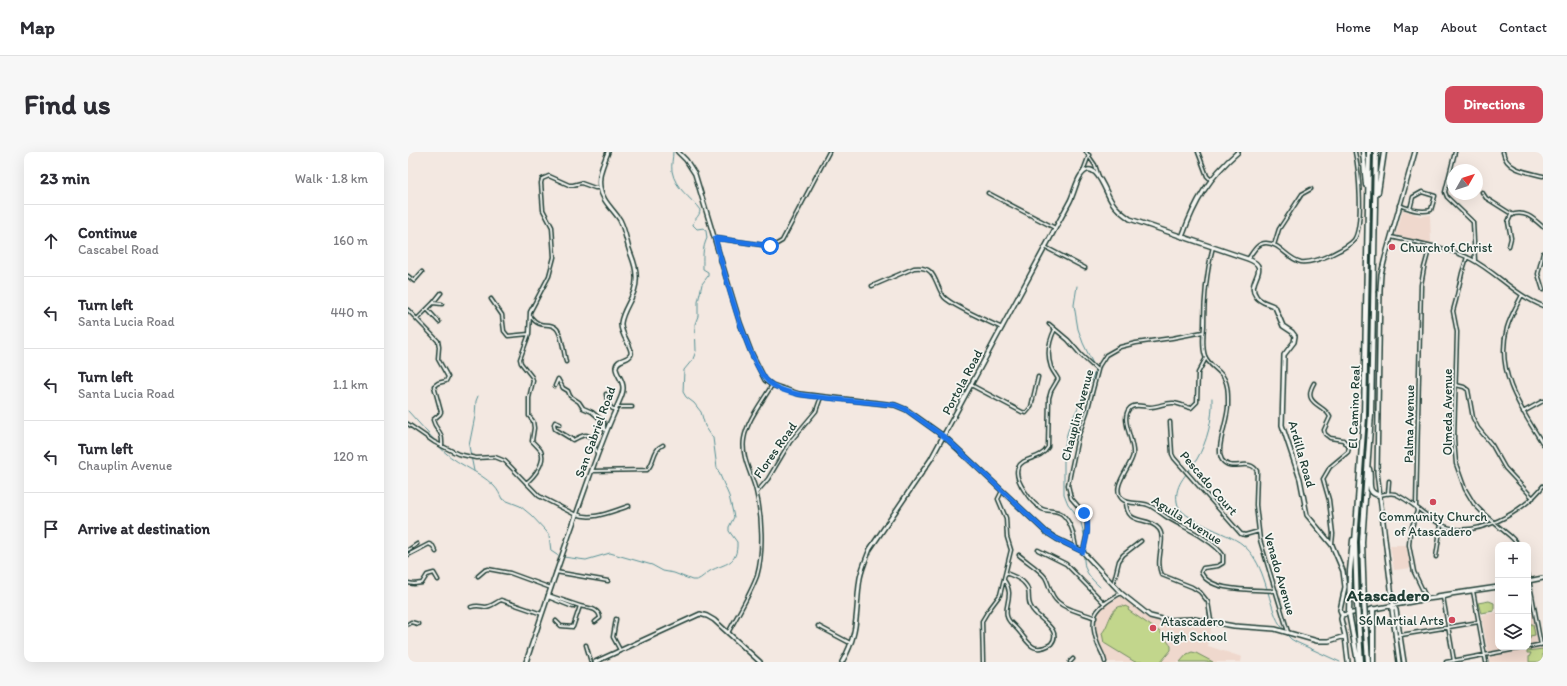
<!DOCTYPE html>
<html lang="en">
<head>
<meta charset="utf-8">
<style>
  :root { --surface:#fff; --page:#f7f7f7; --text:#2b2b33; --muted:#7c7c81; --line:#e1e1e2; --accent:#d1495b }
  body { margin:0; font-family:Itim,sans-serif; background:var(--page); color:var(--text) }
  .controls { position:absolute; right:12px; bottom:12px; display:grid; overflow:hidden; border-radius:8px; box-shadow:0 4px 16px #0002 }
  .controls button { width:36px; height:36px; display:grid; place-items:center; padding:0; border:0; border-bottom:1px solid var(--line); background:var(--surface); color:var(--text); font:20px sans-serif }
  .compass { position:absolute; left:1039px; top:12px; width:36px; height:36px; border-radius:50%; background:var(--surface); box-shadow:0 4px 16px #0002; rotate:51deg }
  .stop { position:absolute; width:12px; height:12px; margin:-9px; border:3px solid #1a73e8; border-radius:50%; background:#fff }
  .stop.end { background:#1a73e8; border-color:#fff; box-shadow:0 1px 4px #0008 }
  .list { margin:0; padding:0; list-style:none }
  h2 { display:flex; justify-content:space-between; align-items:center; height:52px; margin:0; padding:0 16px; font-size:17px }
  h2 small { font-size:13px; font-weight:400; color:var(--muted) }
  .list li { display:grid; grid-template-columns:26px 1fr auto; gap:12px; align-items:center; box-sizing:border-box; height:72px; padding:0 16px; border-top:1px solid var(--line) }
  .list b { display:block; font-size:15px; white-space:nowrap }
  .list p { margin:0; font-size:13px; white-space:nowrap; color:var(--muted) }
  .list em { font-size:13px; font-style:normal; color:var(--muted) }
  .icon { flex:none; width:22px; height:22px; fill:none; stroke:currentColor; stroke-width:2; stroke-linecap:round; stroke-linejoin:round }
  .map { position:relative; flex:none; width:1135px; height:510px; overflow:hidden; border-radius:8px }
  header { display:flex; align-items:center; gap:24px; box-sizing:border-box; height:56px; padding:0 20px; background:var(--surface); border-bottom:1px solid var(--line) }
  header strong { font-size:19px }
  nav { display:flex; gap:22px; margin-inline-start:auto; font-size:14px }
  .intro { display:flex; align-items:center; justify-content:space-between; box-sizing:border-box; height:96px; padding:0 24px }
  h1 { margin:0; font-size:28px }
  .button { padding:10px 18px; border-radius:8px; background:var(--accent); color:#fff; font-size:14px; font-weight:700 }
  main { display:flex; gap:24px; padding:0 24px }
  aside { flex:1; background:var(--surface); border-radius:8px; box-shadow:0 4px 16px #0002 }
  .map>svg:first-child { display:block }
  .built { fill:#efd8cd }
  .green { fill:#c2d68c; stroke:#708a60 }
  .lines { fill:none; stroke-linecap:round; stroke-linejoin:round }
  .stream { stroke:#569195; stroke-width:1 }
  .street-casing { stroke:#1f3d34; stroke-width:5 }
  .secondary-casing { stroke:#1f3d34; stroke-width:6 }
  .highway-casing { stroke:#1f3d34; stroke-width:7 }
  .street { stroke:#f6f6f2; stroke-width:2 }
  .secondary { stroke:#f6f6f2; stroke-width:3 }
  .highway { stroke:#f6f6f2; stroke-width:4 }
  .highway-bridge-casing { stroke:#1f3d34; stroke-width:7; stroke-linecap:butt }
  .highway-bridge { stroke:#f6f6f2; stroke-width:4 }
  .route { stroke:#1a73e8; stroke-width:5 }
  .poi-dot { fill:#d1495b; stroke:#f6f6f2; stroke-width:1.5 }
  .labels { text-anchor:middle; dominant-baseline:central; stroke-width:3.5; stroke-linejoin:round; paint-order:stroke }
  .poi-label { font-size:13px; fill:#1f3d34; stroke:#f6f6f2; text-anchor:start }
  .street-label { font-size:13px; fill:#1f3d34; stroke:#f6f6f2 }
  .district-label { font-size:17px; font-weight:bold; fill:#1f3d34; stroke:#f6f6f2 }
</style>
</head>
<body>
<header>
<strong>Map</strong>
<nav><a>Home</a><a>Map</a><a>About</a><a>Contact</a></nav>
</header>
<div class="intro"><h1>Find us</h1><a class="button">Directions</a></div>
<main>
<aside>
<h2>23 min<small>Walk · 1.8 km</small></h2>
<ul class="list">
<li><svg class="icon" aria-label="ahead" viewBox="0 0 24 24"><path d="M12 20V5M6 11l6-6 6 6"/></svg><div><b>Continue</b><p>Cascabel Road</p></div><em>160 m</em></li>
<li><svg class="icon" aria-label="left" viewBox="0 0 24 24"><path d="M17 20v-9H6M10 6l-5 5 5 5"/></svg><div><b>Turn left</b><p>Santa Lucia Road</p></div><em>440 m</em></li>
<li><svg class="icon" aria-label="left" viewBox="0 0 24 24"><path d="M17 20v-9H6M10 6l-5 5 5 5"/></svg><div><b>Turn left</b><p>Santa Lucia Road</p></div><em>1.1 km</em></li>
<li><svg class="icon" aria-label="left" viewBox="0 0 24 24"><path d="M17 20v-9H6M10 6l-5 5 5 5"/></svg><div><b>Turn left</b><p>Chauplin Avenue</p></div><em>120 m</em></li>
<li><svg class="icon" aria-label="arrive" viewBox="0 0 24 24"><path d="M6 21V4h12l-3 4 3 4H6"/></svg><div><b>Arrive at destination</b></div></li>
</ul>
</aside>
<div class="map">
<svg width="1135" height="510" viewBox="0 0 1135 510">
  <rect width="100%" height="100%" fill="#f3e8e1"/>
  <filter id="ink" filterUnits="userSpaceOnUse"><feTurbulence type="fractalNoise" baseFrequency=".025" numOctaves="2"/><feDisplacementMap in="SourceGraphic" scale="8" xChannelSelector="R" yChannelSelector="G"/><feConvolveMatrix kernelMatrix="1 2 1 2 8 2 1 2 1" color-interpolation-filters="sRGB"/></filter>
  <g filter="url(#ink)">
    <path class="built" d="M995 58 1013 64 1022 63 1023 92 988 83Z
      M982 393H998L1003 416 986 418Z
      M1120 436 1130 491 1120 493Z
      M713 445H715L735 462 742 467 759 470 777 468 804 471 800 494 834 505 833 510H698L697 504 688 483V468L694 455Z
      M1090 460V495H1106L1080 500 1073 463Z
      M1135 495V510H1081V505Z"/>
    <path class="green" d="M1081 449 1086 451V459L1073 461 1070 451Z
      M714 454 716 455 717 454 721 456 720 458 752 480 763 494V498L753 510H727L696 491 694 481C701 474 702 455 714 454Z
      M1120 472H1125L1127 483 1122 484V487H1120Z
      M1135 497V510H1121V505L1123 501H1119V499Z
      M784 500 788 501 805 510H772L779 502Z"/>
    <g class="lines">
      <path class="stream" d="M669 134 666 153 670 177 675 191 686 214
        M804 246C805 267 799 290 789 307 781 321 766 331 769 350 771 368 821 381 834 392 856 410 858 440 868 465 870 470 873 474 876 478
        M0 259 28 290
        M30 293C45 312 69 317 86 334 90 338 92 343 94 347L112 354 123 363 138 379 141 383 143 399 152 405
        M66 319 61 294 67 264 68 249 70 244
        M677 386 672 367 660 352 656 342V299L659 282 663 270 683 229 687 220 686 217
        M676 403C675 418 681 425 692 435
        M155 405 178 408 202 401 244 413 255 419 266 421 284 428H289C294 426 297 422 302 419 317 411 330 413 329 390L321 379V375L326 365 321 344 309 316 305 286 297 274 293 260 286 251 278 245 275 240 276 218 285 207 288 199 287 172 290 164V150L294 132 300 124V120L295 117C295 105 294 97 299 86L298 79 296 76 289 77 285 73C285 67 292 65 292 58 283 45 267 37 264 19 263 13 265 6 265 0
        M877 481 883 487 888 490 932 510"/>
      <g class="street-casing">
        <path id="street" d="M678 0 687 13 691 25
          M790 0 799 24 803 28
          M1047 0 1037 40 1039 45 1065 70 1067 109
          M1095 0C1098 18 1119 20 1135 24
          M674 22 681 3
          M1074 40 1078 46 1105 63
          M580 41 647 76
          M991 53C1002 57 1012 61 1023 58L1027 44 1014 40 1005 45 1002 57
          M983 85C1009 91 1039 95 1063 107 1088 120 1108 144 1135 154
          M307 86 362 94 367 93 374 89 421 0
          M866 93 871 77 894 42 903 37
          M1101 94 1103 86 1100 70 1103 63C1117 58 1125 66 1135 75
          M637 95 677 116
          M805 95C798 121 796 147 796 174 795 184 794 195 797 204 800 212 808 216 813 222 821 230 820 244 820 254 820 268 807 297 814 308 823 321 841 305 849 319L848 353 852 388 880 480
          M1135 101 1130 122 1135 138
          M1059 105 1054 121 1048 148 1045 159 1049 180 1046 287 1048 312 1057 337 1066 352 1078 364 1102 384 1111 393
          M840 107C845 100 849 91 858 91 872 91 879 107 893 110 903 111 913 107 922 103 930 99 940 95 946 88 956 73 951 19 947 0
          M0 124 6 129 14 120
          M464 134 506 116C529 113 526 132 536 145 542 152 583 171 594 176
          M1114 143C1109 153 1102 165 1099 176 1087 220 1113 257 1135 292
          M83 147 94 163 96 179 100 184 121 182
          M25 151 34 152
          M19 157 31 170
          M0 158 30 189 31 195 30 207 40 225 38 229 30 231 26 234 33 260 32 262 25 268C28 280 35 277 34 294
          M123 165C133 178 140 169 148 176 154 181 156 202 158 210
          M9 167 25 151 33 141
          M641 172 660 188 673 203 689 218
          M647 177C641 189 639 203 643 215 645 220 648 223 650 227L643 239 641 246 640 295C632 309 615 304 610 316 605 327 624 352 634 357 640 360 648 357 654 362 664 371 666 384 668 396
          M798 206 790 221 789 250 783 256C778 255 772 252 766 251 758 250 751 255 742 255 736 255 727 251 722 256 711 267 727 289 725 303 723 315 702 335 714 347 720 353 733 350 740 353 748 356 753 362 760 366 777 376 805 388 815 403V411L810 414 795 416 793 420C801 441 849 437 868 439
          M906 231C893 253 917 252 922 265L916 278 917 282 922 286 935 288 941 295 940 300 922 315 915 327 921 348 925 382 924 392
          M563 233 614 260 618 261 623 255 630 225
          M1048 233 1056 235 1060 238 1065 266 1070 276 1084 293 1097 316 1125 346
          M147 234 150 227 155 236 160 239 162 244 171 250 175 256 184 260 196 270V277L198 279
          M198 242C199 249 200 255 207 258
          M210 255H224
          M1115 260 1135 249
          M762 270 764 302 766 306 833 382 837 383 851 379
          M0 272 26 290 50 302 68 306 87 305 97 309 131 344 168 363
          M152 272 147 270 146 272 147 277 165 288C168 287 170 285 174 284 184 279 186 294 189 301
          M184 319 239 318C247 311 244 298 255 293
          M118 331C126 325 138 310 133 299 131 296 127 292 124 289L126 276 125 269 121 264V246L125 229 124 225 113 211 112 207 121 182 122 160 141 124 146 105 144 75 135 58 133 31 134 27 141 24 161 33H165L173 31 187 36H192
          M349 340 360 327 382 290 408 259 413 245
          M980 342 981 329
          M972 343C977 342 983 341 987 342 1003 348 1019 367 1036 374 1068 387 1116 360 1135 334
          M718 350C719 375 739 363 751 377 759 387 746 409 754 423L784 435 792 440 800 450 803 469
          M168 362C185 369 204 359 221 354
          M0 398 9 392
          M630 398 658 412 696 451
          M675 400 679 381V367L676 361 663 346 660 333 670 285 679 260 691 214 698 203 712 195 728 191 764 186 795 180
          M0 403 21 392 25 394 28 400
          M611 403C619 410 631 417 637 425 642 433 642 444 650 450 660 459 674 460 687 466
          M1028 405 1033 372
          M148 420 200 429
          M1120 422 1133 493
          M70 424 77 418 80 417 102 421 143 436
          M596 428C607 443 596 452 599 464 600 470 605 472 608 476 620 488 623 504 643 492 656 477 628 467 623 455 618 447 624 439 617 432 613 426 604 424 598 421
          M0 431 6 432 14 431 19 423 26 421 30 428
          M705 433 711 409 715 403 733 389
          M1065 439 1078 510
          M140 443 172 454 165 475 153 474 148 469
          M140 445 165 455
          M1035 445 1046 509
          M1019 447 1006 420 1001 393 1002 381 1009 359 1008 355 1013 133 1016 116 1022 94
          M172 454C180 456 191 456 192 466L187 470
          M63 455C69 453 71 454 77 455 83 455 88 450 93 448L134 462
          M208 467 205 485 212 498
          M0 472 3 470 10 472
          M410 474 442 491
          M320 481C330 462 342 443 349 424 356 400 354 363 348 339 344 322 333 306 336 287 339 268 355 249 364 233
          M987 484 1071 470
          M178 493 183 510
          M1120 495 1135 492
          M575 510 574 469 580 459 592 443 603 398 599 385 598 366 590 347 594 339
          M662 510 665 507
          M697 510C696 503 691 497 689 490 679 461 691 454 713 441
          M1038 510 1120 495"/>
      </g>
      <g class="secondary-casing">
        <path id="secondary" d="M270 0 278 8 287 22 332 171 343 200 357 228 364 233 391 242 487 253 499 258 538 286 638 380 649 387 674 399 713 441 742 464 758 468 786 467 826 474 867 477 909 489H921L937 484
          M774 85C787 49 801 25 830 0
          M1120 429 1135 426
          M1029 444 1090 435
          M985 453 984 458 991 510
          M934 463 1019 447 1035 445 1042 443
          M118 510C141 441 164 373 189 304 195 288 201 272 208 257 210 251 215 243 215 237 216 228 207 221 208 215 209 206 221 209 223 202 225 195 212 183 213 171 215 155 230 143 228 123 228 113 224 106 221 97 218 87 217 78 212 68 205 57 194 49 192 35 190 22 196 11 200 0
          M187 510 292 462 299 464 306 468 352 510
          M434 510C452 480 447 458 452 426 454 416 458 407 462 397L523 307 662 49C666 41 668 30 673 23 688 4 698 43 704 50 708 57 715 62 722 67L840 107C865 116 837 129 848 144 852 151 861 151 867 155L875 174 884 180 887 184 886 190 876 203 874 273 892 327 899 363 924 393 935 419 937 435 932 458 934 463 933 467 937 484 940 510
          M996 510 988 458 985 453 969 320 972 137 973 122 977 106 1007 0"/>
      </g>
      <g class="highway-casing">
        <path id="highway" d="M955 0 958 33
          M970 40 976 0
          M961 317C964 327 957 341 971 343
          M945 388 942 419 941 461 950 510
          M956 451 954 390 963 262 968 0
          M949 453 947 390 956 265 961 0
          M965 457V510
          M957 465 960 510
          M950 466 953 510"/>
      </g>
      <use href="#street" class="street"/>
      <use href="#secondary" class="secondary"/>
      <use href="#highway" class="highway"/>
      <g class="highway-bridge-casing">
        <path id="highway-bridge" d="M956 451 957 465
          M949 453 950 466"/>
      </g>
      <use href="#highway-bridge" class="highway-bridge"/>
    </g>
  </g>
  <g class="lines" filter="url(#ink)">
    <path class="route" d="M362 94 307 86C315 115 341 218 363 232 381 244 406 244 427 247 447 249 467 251 487 253L497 257 538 286 638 380 649 387 675 400C678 389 683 372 676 361"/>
  </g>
  <g class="poi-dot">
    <circle cx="984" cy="95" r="4"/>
    <circle cx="1025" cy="350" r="4"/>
    <circle cx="1044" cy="468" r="4"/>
    <circle cx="745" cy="476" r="4"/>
  </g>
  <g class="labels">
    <g class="poi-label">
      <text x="992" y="95">Church of Christ</text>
      <text x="1025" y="364" text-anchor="middle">Community Church<tspan x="1025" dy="15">of Atascadero</tspan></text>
      <text x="1036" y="468" text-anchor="end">S6 Martial Arts</text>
      <text x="753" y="469">Atascadero<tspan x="753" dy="15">High School</tspan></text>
    </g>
    <g class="street-label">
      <text transform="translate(554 230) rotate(-62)">Portola Road</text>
      <text transform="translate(946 255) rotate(-88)">El Camino Real</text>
      <text transform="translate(1039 260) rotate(-90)">Olmeda Avenue</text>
      <text transform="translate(669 263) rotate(-75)">Chauplin Avenue</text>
      <text transform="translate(1001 272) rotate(-89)">Palma Avenue</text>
      <text transform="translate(187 280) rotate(-70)">San Gabriel Road</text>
      <text transform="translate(367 298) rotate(-55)">Flores Road</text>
      <text transform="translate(894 302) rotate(74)">Ardilla Road</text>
      <text transform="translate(801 331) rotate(49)">Pescado Court</text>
      <text transform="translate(779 368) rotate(32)">Aguila Avenue</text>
      <text transform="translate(872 422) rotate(74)">Venado Avenue</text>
    </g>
    <g class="district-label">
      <text x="980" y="443">Atascadero</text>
    </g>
  </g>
</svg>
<div class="controls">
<button>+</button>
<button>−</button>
<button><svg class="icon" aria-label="layers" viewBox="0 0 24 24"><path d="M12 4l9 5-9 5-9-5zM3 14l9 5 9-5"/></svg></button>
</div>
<svg class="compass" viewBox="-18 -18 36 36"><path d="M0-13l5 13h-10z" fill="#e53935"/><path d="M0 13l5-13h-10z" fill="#7c7c81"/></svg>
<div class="stop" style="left:362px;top:94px"></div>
<div class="stop end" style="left:676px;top:361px"></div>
</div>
</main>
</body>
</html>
